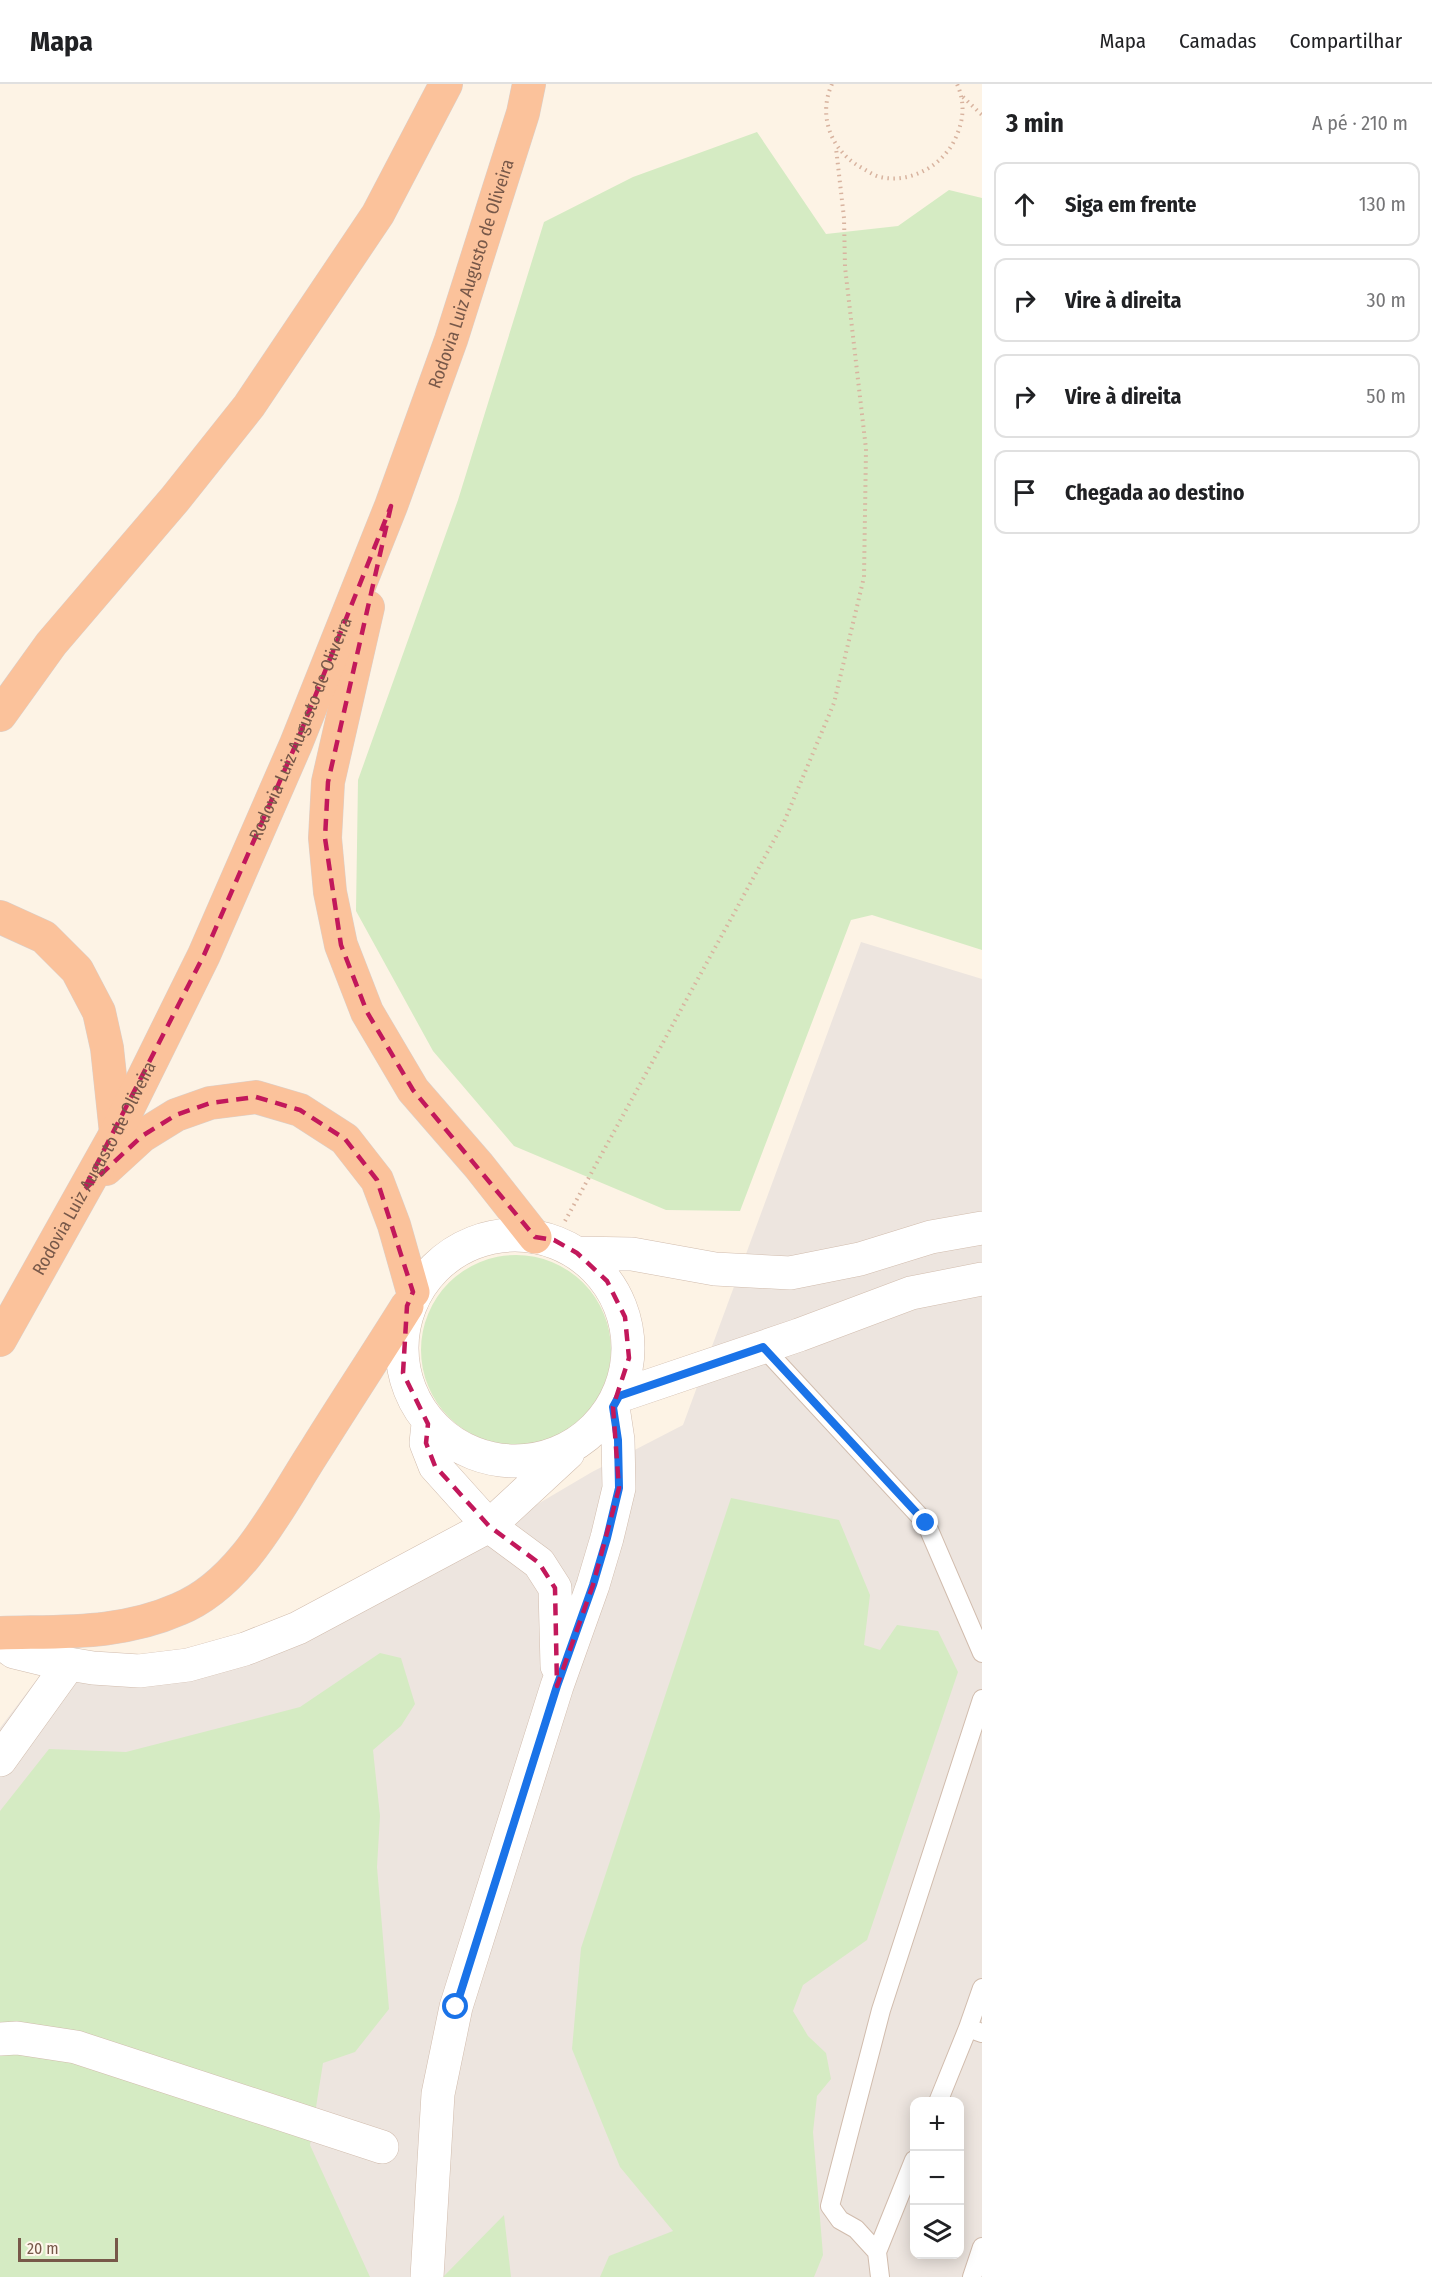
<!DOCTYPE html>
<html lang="pt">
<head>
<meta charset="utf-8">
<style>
  :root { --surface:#fff; --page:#f2f2f2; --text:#202124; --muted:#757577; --line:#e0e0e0 }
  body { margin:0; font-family:"Fira Sans Condensed",sans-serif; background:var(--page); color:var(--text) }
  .controls { position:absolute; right:18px; bottom:18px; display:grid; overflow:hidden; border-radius:12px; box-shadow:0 3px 15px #0003 }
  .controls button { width:54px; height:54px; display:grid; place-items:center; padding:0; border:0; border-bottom:2px solid var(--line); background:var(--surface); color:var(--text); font:30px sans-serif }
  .scale { position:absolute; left:18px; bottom:15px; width:100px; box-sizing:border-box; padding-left:6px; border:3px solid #775849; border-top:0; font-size:16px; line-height:21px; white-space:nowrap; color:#775849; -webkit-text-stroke:4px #fff7ec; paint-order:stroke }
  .stop { position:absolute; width:18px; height:18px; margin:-14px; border:4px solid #1a73e8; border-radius:50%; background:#fff }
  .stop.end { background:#1a73e8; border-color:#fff; box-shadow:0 2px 6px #0008 }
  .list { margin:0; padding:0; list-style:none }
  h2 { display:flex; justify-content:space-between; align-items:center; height:78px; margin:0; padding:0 24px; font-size:26px }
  h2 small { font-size:20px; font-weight:400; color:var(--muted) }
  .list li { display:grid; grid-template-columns:39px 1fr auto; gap:18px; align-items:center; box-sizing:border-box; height:84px; margin:0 12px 12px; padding:0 12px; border:2px solid var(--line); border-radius:12px }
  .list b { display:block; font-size:22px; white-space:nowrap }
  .list em { font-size:20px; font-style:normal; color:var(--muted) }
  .icon { flex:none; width:33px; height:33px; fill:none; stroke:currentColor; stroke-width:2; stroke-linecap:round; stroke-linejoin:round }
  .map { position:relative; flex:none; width:982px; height:2193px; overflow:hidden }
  header { display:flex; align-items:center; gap:36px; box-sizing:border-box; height:84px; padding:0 30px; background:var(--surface); border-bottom:2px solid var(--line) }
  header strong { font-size:28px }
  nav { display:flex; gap:33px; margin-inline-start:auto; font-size:21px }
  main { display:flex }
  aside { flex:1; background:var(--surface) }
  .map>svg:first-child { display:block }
  .industrial { fill:#ede5df; fill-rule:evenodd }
  .green { fill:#d5ebc3 }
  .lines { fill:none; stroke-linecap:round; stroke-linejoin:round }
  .service-casing { stroke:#d1bcad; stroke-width:20 }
  .minor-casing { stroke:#d1bcad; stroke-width:34 }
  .trunk-casing { stroke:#d9d0cc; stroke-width:34 }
  .path { stroke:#d8b39f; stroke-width:4; stroke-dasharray:1.5 4.5; stroke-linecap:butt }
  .service { stroke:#fff; stroke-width:18 }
  .minor { stroke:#fff; stroke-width:33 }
  .trunk { stroke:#fbc29b; stroke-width:33 }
  .route { stroke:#1a73e8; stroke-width:8 }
  .marked { fill:none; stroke:#c2185b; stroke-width:4.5; stroke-dasharray:12 8; stroke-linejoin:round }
  .labels { text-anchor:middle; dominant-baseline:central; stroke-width:4.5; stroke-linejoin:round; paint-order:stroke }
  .street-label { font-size:18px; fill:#775849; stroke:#fff7ec }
</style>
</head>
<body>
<header>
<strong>Mapa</strong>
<nav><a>Mapa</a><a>Camadas</a><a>Compartilhar</a></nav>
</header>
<main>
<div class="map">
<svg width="982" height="2193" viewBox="0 0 982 2193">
  <rect width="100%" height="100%" fill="#fdf3e5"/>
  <path class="industrial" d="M861 858 982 895V2193H0V1644L41 1590 126 1594 465 1463 592 1388 683 1341ZM914 2018H960V2170H914Z"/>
  <path class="green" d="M757 48 826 150 898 142 949 106 982 114V866L872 831 851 836 740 1127 666 1126 514 1062 433 967 356 827 358 696 458 416 544 138 633 93Z
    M421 1266a95 95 0 1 1 190 0a95 95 0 1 1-190 0Z
    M731 1414 839 1436 870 1511 864 1561 880 1566 897 1541 938 1547 958 1588 867 1856 803 1901 793 1927 808 1952 826 1969 831 1995 817 2012 813 2048 823 2171 814 2193H600L609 2172 673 2147 620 2083 572 1965 581 1864Z
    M380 1569 401 1574 415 1620 401 1642 373 1666 380 1732 377 1783 389 1925 355 1968 323 1979 310 2061 370 2193H0V1727L49 1665 126 1668 300 1623Z
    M504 2131 511 2193H443Z"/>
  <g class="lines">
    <g class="service-casing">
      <path id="service" d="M763 1263 926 1439 982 1569
        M968 1944 982 1904
        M938 2018 968 1944 982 1949
        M877 2168 914 2076
        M880 2193 877 2168 856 2145 840 2136 830 2122 881 1926 982 1615
        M972 2193 982 2163"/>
    </g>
    <g class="minor-casing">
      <path id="minor" d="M402 1264a113 113 0 1 1 226 0a113 113 0 1 1-226 0Z
        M577 1169 632 1170 715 1185 790 1189 860 1175 931 1153 982 1144
        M619 1312 799 1251 911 1209 982 1195
        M428 1340 426 1359 435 1382 489 1442 539 1479 555 1504 557 1582
        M0 1558 14 1568 51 1577 93 1584 139 1587 188 1581 245 1565 298 1544 489 1442 568 1369
        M0 1676 69 1580
        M0 1955 17 1954 76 1963 382 2063
        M427 2193 438 2010 456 1923 557 1602 593 1501 607 1454 619 1404 618 1356 613 1323"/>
    </g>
    <g class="trunk-casing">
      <g id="trunk">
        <path d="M368 523 328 698 325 754 330 808 341 861 367 928 413 1006 479 1082 535 1153"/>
        <path d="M0 631 51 560 175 415 249 322 378 130 446 0"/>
        <path d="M0 833 44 853 77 886 99 928 107 964 116 1049"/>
        <path d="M106 1085 142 1052 176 1031 210 1019 256 1013 300 1026 345 1055 377 1096 394 1141 413 1208"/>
        <path id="s1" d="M0 1256 116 1049 204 871 296 660 391 422 451 256 523 29 529 0"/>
        <path d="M0 1549C63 1547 120 1551 179 1525 243 1499 280 1420 316 1365 346 1317 377 1270 407 1222"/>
      </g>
    </g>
    <path class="path" d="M832 0C817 33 832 69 864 85 869 88 875 92 880 93 911 100 944 81 956 53 964 35 965 18 957 0
      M963 13 982 31
      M565 1137 784 738 834 619 864 493 866 365 845 183 844 134 836 64"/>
    <use href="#service" class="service"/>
    <use href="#minor" class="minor"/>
    <use href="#trunk" class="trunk"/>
  </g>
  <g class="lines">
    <path class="route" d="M456 1923 557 1602 593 1501 607 1454 619 1404 618 1356 613 1323 619 1312 763 1263 926 1439"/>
  </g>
  <path class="marked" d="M391 422 328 698 325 754 341 861 367 928 413 1006 535 1153 554 1156 577 1169 607 1197 625 1233 629 1274 613 1323 619 1404 593 1501 557 1602 555 1504 539 1479 489 1442 435 1382 426 1359 428 1340 403 1289 407 1222 413 1208 377 1096 345 1055 300 1026 256 1013 210 1019 176 1031 142 1052 83 1107 204 871 296 660Z"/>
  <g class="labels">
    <g class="street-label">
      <text stroke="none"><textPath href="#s1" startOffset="1168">Rodovia Luiz Augusto de Oliveira</textPath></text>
      <text stroke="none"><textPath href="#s1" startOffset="682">Rodovia Luiz Augusto de Oliveira</textPath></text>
      <text stroke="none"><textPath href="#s1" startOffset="196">Rodovia Luiz Augusto de Oliveira</textPath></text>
    </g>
  </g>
</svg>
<div class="controls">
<button>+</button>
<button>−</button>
<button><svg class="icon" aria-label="layers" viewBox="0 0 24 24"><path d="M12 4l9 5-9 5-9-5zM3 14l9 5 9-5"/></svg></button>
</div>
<div class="scale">20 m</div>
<div class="stop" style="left:456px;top:1923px"></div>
<div class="stop end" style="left:926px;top:1439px"></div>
</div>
<aside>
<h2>3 min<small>A pé · 210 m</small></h2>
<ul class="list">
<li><svg class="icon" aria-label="ahead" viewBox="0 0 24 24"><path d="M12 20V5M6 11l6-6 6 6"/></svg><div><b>Siga em frente</b></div><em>130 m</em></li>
<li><svg class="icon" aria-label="right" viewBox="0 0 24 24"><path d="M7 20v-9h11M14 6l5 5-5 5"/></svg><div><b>Vire à direita</b></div><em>30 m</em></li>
<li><svg class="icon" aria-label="right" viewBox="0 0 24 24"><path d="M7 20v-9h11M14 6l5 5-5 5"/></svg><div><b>Vire à direita</b></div><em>50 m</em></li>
<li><svg class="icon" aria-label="arrive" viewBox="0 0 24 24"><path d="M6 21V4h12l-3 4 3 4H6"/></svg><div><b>Chegada ao destino</b></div></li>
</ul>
</aside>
</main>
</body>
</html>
